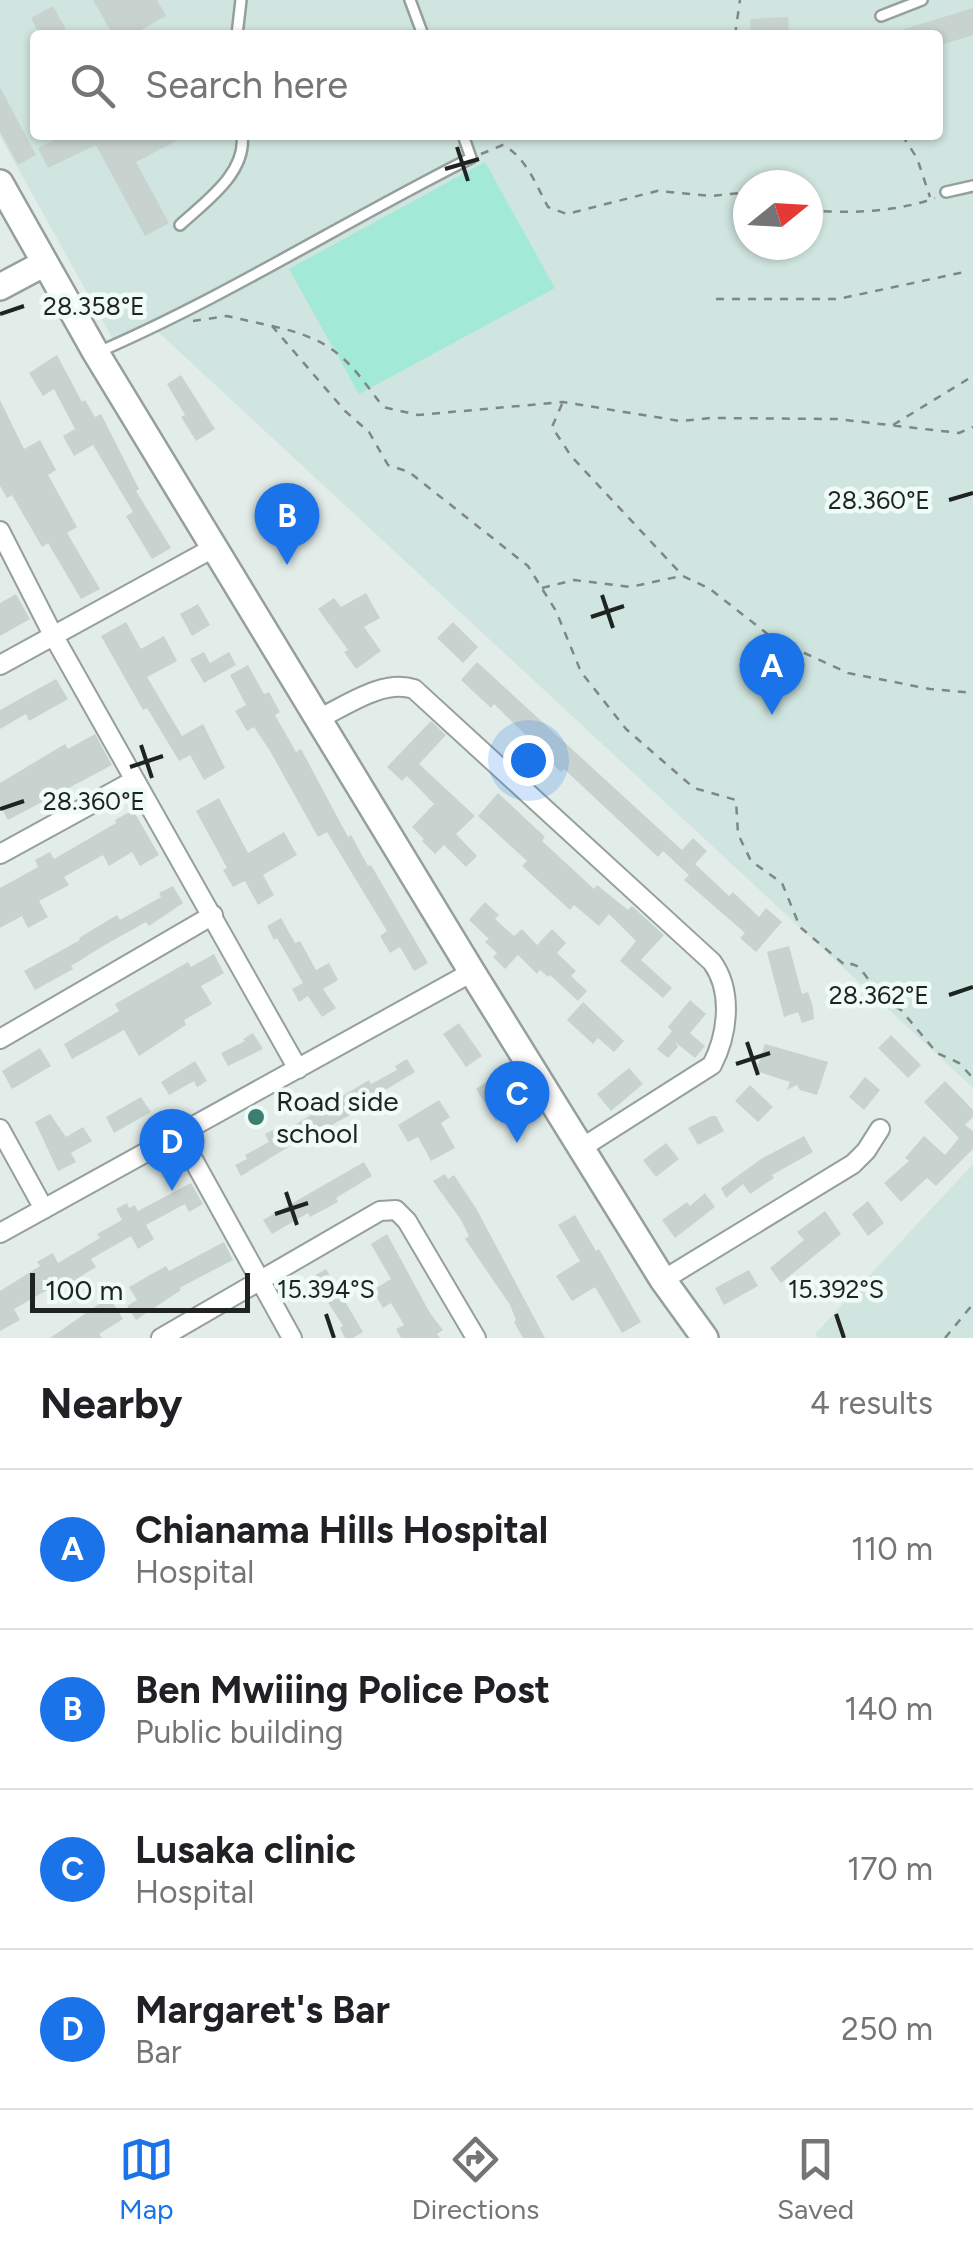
<!DOCTYPE html>
<html lang="en">
<head>
<meta charset="utf-8">
<style>
  :root { --surface:#fff; --page:#f2f2f2; --text:#202124; --muted:#757577; --line:#e0e0e0; --accent:#1a73e8 }
  body { margin:0; font-family:Figtree,sans-serif; background:var(--page); color:var(--text) }
  .compass { position:absolute; left:733px; top:170px; width:90px; height:90px; border-radius:50%; background:var(--surface); box-shadow:0 2px 8px #0004; rotate:72deg }
  .scale { position:absolute; left:30px; bottom:25px; width:220px; box-sizing:border-box; padding-left:10px; border:5px solid #1f2322; border-top:0; font-size:28px; line-height:35px; white-space:nowrap; color:#1f2322; -webkit-text-stroke:8px #effbf7; paint-order:stroke }
  .you { position:absolute; left:528px; top:760px; width:35px; height:35px; margin:-25px; border:8px solid #fff; border-radius:50%; background:#1a73e8; box-shadow:0 0 0 15px #1a73e833 }
  .badge { display:grid; place-items:center; width:65px; height:65px; border-radius:50%; background:var(--accent); color:#fff; font-size:32px; font-weight:700 }
  .pin { position:absolute; translate:-50% -82px; filter:drop-shadow(0 2px 5px #0008) }
  .pin::after { content:''; position:absolute; top:52px; width:35px; height:30px; background:inherit; clip-path:polygon(0 0,100% 0,50% 100%) }
  .list { margin:0; padding:0; list-style:none }
  h2 { display:flex; justify-content:space-between; align-items:center; height:130px; margin:0; padding:0 40px; font-size:42px }
  h2 small { font-size:32px; font-weight:400; color:var(--muted) }
  .list li { display:grid; grid-template-columns:65px 1fr auto; gap:30px; align-items:center; box-sizing:border-box; height:160px; padding:0 40px; border-top:2px solid var(--line) }
  .list b { display:block; font-size:38px; white-space:nowrap }
  .list p { margin:0; font-size:32px; white-space:nowrap; color:var(--muted) }
  .list em { font-size:32px; font-style:normal; color:var(--muted) }
  .icon { flex:none; width:55px; height:55px; fill:none; stroke:currentColor; stroke-width:2; stroke-linecap:round; stroke-linejoin:round }
  .map { position:relative; flex:none; width:973px; height:1338px; overflow:hidden }
  .search { position:absolute; background:var(--surface); box-shadow:0 2px 8px #0004; left:30px; right:30px; top:30px; height:110px; display:flex; align-items:center; gap:25px; box-sizing:border-box; padding:0 35px; border-radius:10px; color:var(--muted); font-size:38px }
  .sheet { height:770px; background:var(--surface) }
  nav { display:flex; justify-content:space-around; align-items:center; box-sizing:border-box; height:140px; border-top:2px solid var(--line); background:var(--surface); font-size:28px; color:var(--muted) }
  nav a { display:grid; justify-items:center; gap:5px }
  nav .on { color:var(--accent) }
  .map>svg:first-child { display:block }
  .built { fill:#d0e5df; fill-rule:evenodd }
  .green { fill:#a2e9d7 }
  .building { fill:#c8d3d0 }
  .lines { fill:none; stroke-linecap:round; stroke-linejoin:round }
  .lane-casing { stroke:#95a09d; stroke-width:14 }
  .street-casing { stroke:#95a09d; stroke-width:22 }
  .secondary-casing { stroke:#95a09d; stroke-width:30 }
  .path { stroke:#7f8785; stroke-width:2.5; stroke-dasharray:8 8; stroke-linecap:butt }
  .lane { stroke:#fff; stroke-width:9 }
  .street { stroke:#fff; stroke-width:18 }
  .secondary { stroke:#fff; stroke-width:25 }
  .ticks { fill:none; stroke:#1f2322; stroke-width:4 }
  .poi-dot { fill:#3c7f71; stroke:#effbf7; stroke-width:4 }
  .labels { text-anchor:middle; dominant-baseline:central; stroke-width:9; stroke-linejoin:round; paint-order:stroke }
  .poi-label { font-size:28px; fill:#1f2322; stroke:#effbf7; text-anchor:start }
  .ticks-label { font-size:25px; text-anchor:middle; fill:#1f2322; stroke:#effbf7; stroke-width:9; stroke-linejoin:round; paint-order:stroke }
</style>
</head>
<body>
<div class="map">
<svg width="973" height="1338" viewBox="0 0 973 1338">
  <rect width="100%" height="100%" fill="#e2edea"/>
  <path class="built" d="M0 0H973V1088L156 330 115 343 0 136ZM35 35H938V135H35ZM748 185H808V245H748Z
    M973 1164V1338H818L815 1334Z"/>
  <path class="green" d="M485 162 555 288 359 394 289 269Z"/>
  <path class="building" d="M93 0H157L166 16 132 35H113Z
    M53 6 69 35H40L31 18Z
    M973 8V35L938 46V35H895V32Z
    M788 17 789 35H751L750 19Z
    M0 87 36 155 18 165 0 132Z
    M66 135H119L122 140 132 135H188L136 162 169 223 145 236 96 145 48 168 38 148Z
    M57 355 82 402 85 400 95 417 101 414 139 489 136 491 171 548 152 559 126 516 133 512 93 445 74 456 63 436 75 429 54 389 43 396 29 373Z
    M181 375 215 429 196 441 181 417 185 415 167 384Z
    M0 400 24 449 40 440 56 470 48 475 77 527 67 533 100 589 81 599 48 543 42 547 12 495 7 498 0 486Z
    M366 593 380 618 364 627 381 651 356 669 344 652 348 650 318 609 334 598 341 607Z
    M16 594 30 619 0 636V603Z
    M198 604 210 625 192 636 180 614Z
    M126 622 141 649 164 636 177 661 147 677 182 736 203 724 225 768 204 780 190 755 179 761 147 708 143 710 101 636Z
    M453 622 478 647 463 663 437 638Z
    M204 652 210 663 229 652 236 665 204 683 190 659Z
    M477 662 682 850 693 838 707 851 695 864 729 896 733 892 759 917 766 908 782 922 756 952 740 938 745 933 684 880 689 875 663 851 658 857 564 769 561 772 536 749 538 747 494 704 491 708 461 680Z
    M248 665 264 694 269 692 280 712 275 715 296 752 301 749 348 837 351 835 368 866 371 865 428 963 414 971 400 947 390 953 380 936 387 931 327 832 318 837 270 751 254 727 247 731 235 711 246 705 230 675Z
    M56 679 68 699 29 721 26 714 0 729V710Z
    M431 721 446 735 419 764 475 816 456 834 477 856 466 867 444 845 435 854 422 841 424 839 412 827 434 804 407 776 402 781 387 767Z
    M95 734 112 765 8 820 0 805V783L65 744 68 749Z
    M498 793 545 837 542 841 594 889 597 885 628 910 632 906 664 935 641 960 672 988 663 998 620 961 636 941 609 914 599 926 574 905 570 910 522 866 527 861 478 816Z
    M219 798 248 853 284 832 297 855 263 875 274 895 258 905 245 881 233 887 223 870 227 868 196 811Z
    M133 810 159 855 140 866 132 852 109 866 103 855 64 877 69 885 39 901 48 917 28 928 22 916 0 928V888L38 867 35 860 50 852 54 859 116 823 115 820Z
    M173 886 183 903 149 926 146 922 103 946 71 966 73 969 35 990 24 971 80 940 79 938 117 915 120 920 161 897 159 893Z
    M485 902 499 915 495 919 514 936 522 929 537 945 552 929 566 943 557 953 576 971 571 976 587 991 578 1001 550 975 548 977 540 970 537 974 518 955 505 969 493 957 497 953 485 942 489 939 469 920Z
    M281 918 295 943 300 941 316 970 329 963 338 980 323 989 336 1008 322 1017 308 996 299 1002 292 989 303 983 277 938 274 940 267 926Z
    M789 946 802 994 808 992 813 1007 814 1019 802 1023 798 1012 784 1017 767 952Z
    M214 954 224 973 201 986 212 1004 184 1020 186 1025 139 1056 124 1030 72 1059 64 1044 119 1011 115 1004 188 962 191 967Z
    M690 1000 706 1014 690 1033 705 1046 695 1058 675 1042 678 1047 668 1058 657 1049 672 1031 668 1027Z
    M583 1002 624 1041 614 1052 598 1038 593 1044 567 1020Z
    M459 1023 482 1056 466 1067 443 1034Z
    M253 1033 263 1049 228 1066 221 1053 245 1041 243 1039Z
    M891 1035 921 1065 908 1078 878 1048Z
    M765 1044 828 1062 817 1095 800 1090 797 1085 787 1090 790 1082 756 1071Z
    M40 1048 51 1066 12 1089 2 1071Z
    M407 1059 415 1072 377 1095 379 1099 312 1136 311 1133 241 1176 235 1165 247 1159 245 1155 269 1142 265 1134 278 1127 281 1133 369 1080 371 1084 397 1070 395 1066Z
    M195 1061 207 1081 197 1087 194 1081 169 1095 161 1082Z
    M629 1068 643 1084 611 1111 597 1094Z
    M865 1077 880 1090 864 1110 849 1097Z
    M489 1080 514 1109 496 1121 476 1089Z
    M945 1081 973 1110V1117L965 1125 973 1131V1149L936 1186 927 1178 901 1202 884 1183 909 1161 905 1158 924 1136 945 1155 959 1138 924 1102Z
    M750 1085 773 1107 758 1122 735 1101Z
    M141 1097 151 1112 114 1133 106 1117Z
    M439 1100 450 1117 441 1123 455 1148 431 1161 418 1137 408 1142 398 1125Z
    M50 1114 66 1137 83 1127 92 1141 71 1153 76 1162 58 1171 35 1122Z
    M711 1116H716L724 1131 698 1145 688 1128Z
    M804 1136 813 1152 772 1175 774 1178 750 1194 743 1184 726 1198 721 1188 761 1159Z
    M666 1143 679 1159 656 1177 643 1160Z
    M364 1162 372 1176 336 1198 338 1202 310 1217 308 1213 272 1234 263 1220Z
    M445 1174 448 1179 454 1175 477 1210 545 1338H523L514 1322 516 1320 510 1305 465 1239 469 1236 461 1220 433 1181Z
    M191 1183 203 1204 189 1212 185 1204 146 1225 154 1239 138 1249 131 1236 91 1259 96 1267 62 1288 56 1285 14 1309 20 1320 0 1331V1291L40 1266 37 1262 53 1253 58 1263 100 1238 97 1234 122 1220 116 1209 127 1203 129 1208 135 1205 138 1211Z
    M705 1193 715 1207 675 1238 662 1220 687 1202 690 1206Z
    M868 1201 884 1223 868 1236 852 1214Z
    M825 1211 841 1234 781 1283 770 1268 804 1240 797 1232Z
    M575 1215 596 1251 599 1249 641 1322 622 1333 595 1287 572 1301 556 1276 580 1261 558 1225Z
    M387 1234 430 1313 443 1330 437 1334 440 1338H401L396 1329 404 1325 391 1303 383 1308 373 1290 391 1279 371 1244Z
    M224 1242 233 1260 179 1288 181 1290 136 1320 127 1306 137 1300 129 1287 166 1266 169 1271Z
    M326 1269 363 1332 353 1338H345L340 1328 343 1326 312 1277Z
    M749 1270 758 1286 724 1305 715 1288Z
    M109 1297 123 1319 99 1334 102 1338H50Z"/>
  <g class="lines">
    <g class="lane-casing">
      <path id="lane" d="M410 0 423 35
        M881 16 922 0
        M237 35 241 0
        M946 192 973 186
        M180 225C205 202 247 173 242 135
        M96 353C226 297 345 221 471 158L463 135"/>
    </g>
    <g class="street-casing">
      <path id="street" d="M0 531 53 635 298 1069
        M0 665 215 547
        M318 719C346 706 382 679 414 689L712 962C733 991 728 1034 712 1065L583 1147
        M0 854 135 780
        M0 1039 213 915
        M0 1129 44 1209
        M179 1134 292 1338
        M0 1233 472 972
        M663 1280 853 1164 866 1151 880 1129
        M161 1338 380 1211 396 1210 407 1221 476 1338"/>
    </g>
    <g class="secondary-casing">
      <path id="secondary" d="M0 183 96 353 472 972 663 1280 705 1338
        M0 287 45 263"/>
    </g>
    <path class="path" d="M735 35 740 0
      M902 135 917 158 930 197
      M481 154 503 145C526 157 536 185 548 207L567 214 657 191 711 196 740 193 748 197
      M808 210C848 214 897 212 935 198
      M716 299H838L969 271
      M193 321 227 316 272 326 345 411 369 432 388 465 409 472 528 566 556 611 581 672 626 729 694 788 736 800 738 834 751 861 782 883 800 927 846 966 852 964 859 967 885 1001 901 1010 937 1053 959 1063 973 1078
      M272 326C334 340 347 358 383 407L418 415 563 402 680 421 711 418 837 419 959 433 973 427
      M562 404 552 427 571 456 683 576 710 589 774 639 848 673 930 689 973 693
      M893 425 973 376
      M542 588 574 580 630 587 681 576
      M945 1338 973 1304"/>
    <use href="#lane" class="lane"/>
    <use href="#street" class="street"/>
    <use href="#secondary" class="secondary"/>
  </g>
  <path class="ticks" d="M457 147 468 181M445 169 479 159M0 314 24 306M949 500 973 493M602 595 613 628M591 617 624 606M141 745 152 778M130 767 163 756M0 809 24 801M949 995 973 987M747 1042 758 1075M736 1064 770 1053M286 1192 297 1225M275 1214 308 1203M326 1314 334 1338M836 1314 844 1338"/>
  <circle class="poi-dot" cx="256" cy="1117" r="10"/>
  <g class="labels">
    <g class="poi-label">
      <text x="276" y="1101">Road side<tspan x="276" dy="32">school</tspan></text>
    </g>
  </g>
  <g class="ticks-label">
    <text x="94" y="315">28.358°E</text>
    <text x="879" y="509">28.360°E</text>
    <text x="94" y="810">28.360°E</text>
    <text x="879" y="1004">28.362°E</text>
    <text x="326" y="1298">15.394°S</text>
    <text x="836" y="1298">15.392°S</text>
  </g>
</svg>
<svg class="compass" viewBox="-18 -18 36 36"><path d="M0-13l5 13h-10z" fill="#e53935"/><path d="M0 13l5-13h-10z" fill="#757577"/></svg>
<div class="scale">100 m</div>
<div class="you"></div>
<div class="pin badge" style="left:772px;top:715px">A</div>
<div class="pin badge" style="left:287px;top:565px">B</div>
<div class="pin badge" style="left:517px;top:1143px">C</div>
<div class="pin badge" style="left:172px;top:1191px">D</div>
<div class="search"><svg class="icon" aria-label="search" viewBox="0 0 24 24"><circle cx="10" cy="10" r="6"/><path d="M15 15l6 6"/></svg>Search here</div>
</div>
<section class="sheet">
<h2>Nearby<small>4 results</small></h2>
<ul class="list">
<li><span class="badge">A</span><div><b>Chianama Hills Hospital</b><p>Hospital</p></div><em>110 m</em></li>
<li><span class="badge">B</span><div><b>Ben Mwiiing Police Post</b><p>Public building</p></div><em>140 m</em></li>
<li><span class="badge">C</span><div><b>Lusaka clinic</b><p>Hospital</p></div><em>170 m</em></li>
<li><span class="badge">D</span><div><b>Margaret's Bar</b><p>Bar</p></div><em>250 m</em></li>
</ul>
</section>
<nav>
<a class="on"><svg class="icon" aria-label="map" viewBox="0 0 24 24"><path d="M3 6l6-2 6 2 6-2v14l-6 2-6-2-6 2zM9 4v14M15 6v14"/></svg>Map</a>
<a><svg class="icon" aria-label="directions" viewBox="0 0 24 24"><path d="M12 3l9 9-9 9-9-9zM9 14v-3h6M13 9l2 2-2 2"/></svg>Directions</a>
<a><svg class="icon" aria-label="saved" viewBox="0 0 24 24"><path d="M7 4h10v16l-5-4-5 4z"/></svg>Saved</a>
</nav>
</body>
</html>
